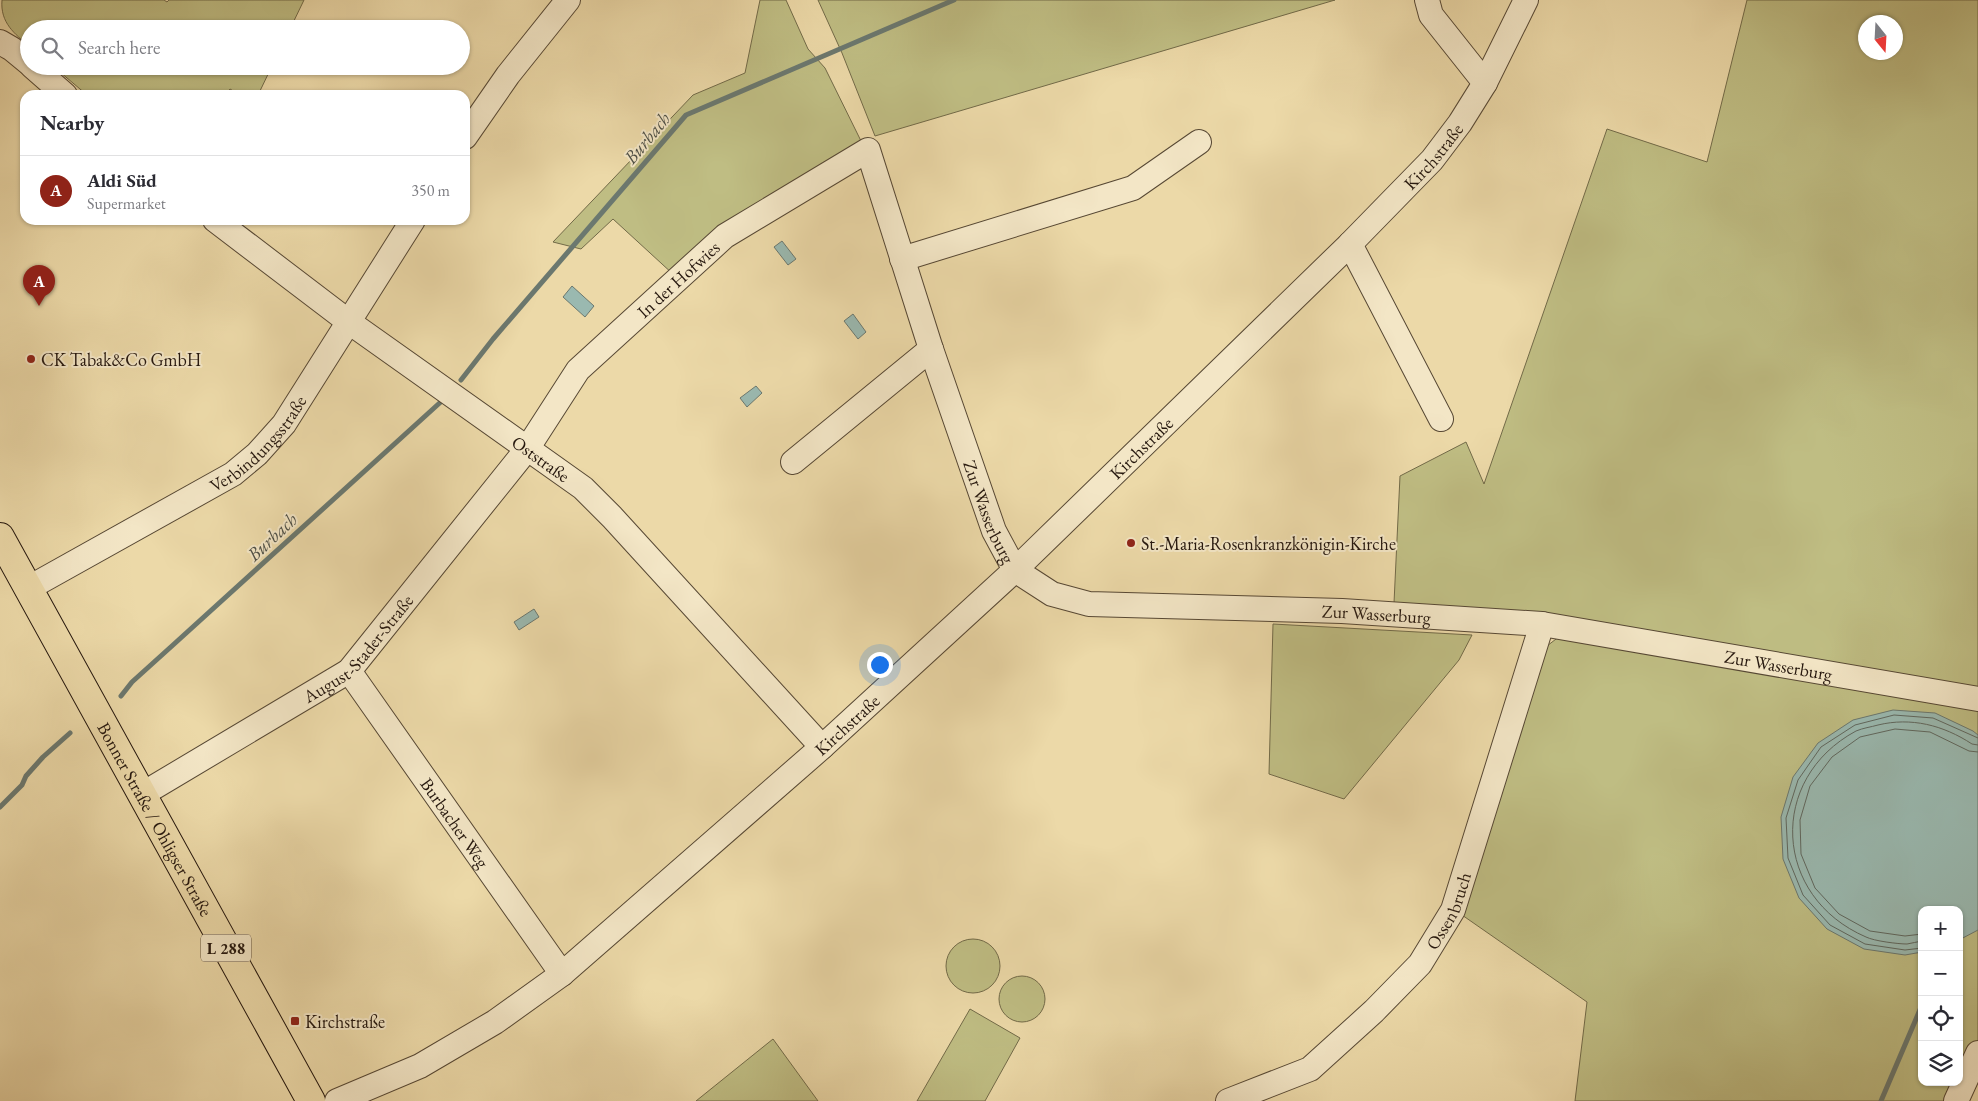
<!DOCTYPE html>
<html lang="en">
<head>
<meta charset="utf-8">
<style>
  :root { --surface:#fff; --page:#f2f2f3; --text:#2b2b33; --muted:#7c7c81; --line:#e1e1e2; --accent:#8f2418 }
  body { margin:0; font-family:"EB Garamond",serif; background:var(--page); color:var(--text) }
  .controls { position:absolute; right:15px; bottom:15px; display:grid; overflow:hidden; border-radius:10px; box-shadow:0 1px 4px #0004 }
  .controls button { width:45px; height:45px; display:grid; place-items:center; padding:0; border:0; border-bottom:1px solid var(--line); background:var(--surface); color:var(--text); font:25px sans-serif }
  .compass { position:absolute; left:1858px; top:15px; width:45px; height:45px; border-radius:50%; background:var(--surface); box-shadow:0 1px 4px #0004; rotate:162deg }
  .you { position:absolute; left:879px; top:664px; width:18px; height:18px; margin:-12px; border:4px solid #fff; border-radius:50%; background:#1a73e8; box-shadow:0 0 0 8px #1a73e833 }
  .badge { display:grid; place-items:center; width:32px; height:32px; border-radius:50%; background:var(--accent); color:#fff; font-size:16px; font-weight:700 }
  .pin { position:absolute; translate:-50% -41px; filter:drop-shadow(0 1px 2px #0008) }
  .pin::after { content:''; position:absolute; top:26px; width:18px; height:15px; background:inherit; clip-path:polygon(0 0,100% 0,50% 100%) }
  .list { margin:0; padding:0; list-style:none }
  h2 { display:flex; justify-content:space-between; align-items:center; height:65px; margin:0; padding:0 20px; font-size:21px }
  h2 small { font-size:16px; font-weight:400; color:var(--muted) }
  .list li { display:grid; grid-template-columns:32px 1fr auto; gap:15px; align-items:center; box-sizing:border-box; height:70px; padding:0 20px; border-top:1px solid var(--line) }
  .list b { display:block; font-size:19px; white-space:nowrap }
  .list p { margin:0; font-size:16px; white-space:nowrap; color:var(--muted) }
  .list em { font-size:16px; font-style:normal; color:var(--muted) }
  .icon { flex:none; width:28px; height:28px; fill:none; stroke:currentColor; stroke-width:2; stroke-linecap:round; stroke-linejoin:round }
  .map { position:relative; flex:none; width:1978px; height:1101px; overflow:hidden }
  .search { position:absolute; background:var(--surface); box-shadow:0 1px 4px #0004; left:20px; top:20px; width:450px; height:55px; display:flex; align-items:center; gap:12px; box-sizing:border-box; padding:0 18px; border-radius:28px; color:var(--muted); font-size:19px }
  .panel { position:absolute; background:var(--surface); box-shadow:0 1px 4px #0004; left:20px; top:90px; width:450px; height:135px; border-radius:15px }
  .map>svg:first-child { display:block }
  .green { fill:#bfbd83; stroke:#726a48; fill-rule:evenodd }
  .water { fill:#9ab9b0; stroke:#6b786f }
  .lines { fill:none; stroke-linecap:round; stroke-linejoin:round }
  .shore { stroke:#60685f; stroke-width:1 }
  .stream { stroke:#6b786f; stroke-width:5 }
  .minor-casing { stroke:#574834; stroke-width:26 }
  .major-casing { stroke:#25170e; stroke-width:30 }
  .minor { stroke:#f3e6c6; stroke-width:24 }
  .major { stroke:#ecd9a8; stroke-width:28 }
  .poi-dot { fill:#8f2418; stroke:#f3e6c6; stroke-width:2 }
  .labels { text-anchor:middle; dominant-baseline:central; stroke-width:4; stroke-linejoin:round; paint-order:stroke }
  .shield { fill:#f3e6c6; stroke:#635545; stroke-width:1 }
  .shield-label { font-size:16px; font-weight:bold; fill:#25170e }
  .street-label { font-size:18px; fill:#25170e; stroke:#f3e6c6 }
  .poi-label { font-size:18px; fill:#25170e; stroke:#f3e6c6; text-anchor:start }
  .water-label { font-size:19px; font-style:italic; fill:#4e5047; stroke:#f3e6c6 }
</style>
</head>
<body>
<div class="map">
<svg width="1978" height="1101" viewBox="0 0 1978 1101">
  <rect width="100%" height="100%" fill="#ecd9a8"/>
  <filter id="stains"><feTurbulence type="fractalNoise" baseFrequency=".004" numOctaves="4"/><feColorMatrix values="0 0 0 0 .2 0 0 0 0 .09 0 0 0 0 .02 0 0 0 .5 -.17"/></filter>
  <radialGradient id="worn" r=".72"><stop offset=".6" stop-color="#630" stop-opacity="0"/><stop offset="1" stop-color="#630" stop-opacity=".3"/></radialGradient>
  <path class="green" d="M2 0H164L167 2 169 0H304L290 29H29V46C15 34 0 23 2 0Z
    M760 0H786L808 49 825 68 863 145 674 275 613 219 581 249 553 242 693 95 745 73Z
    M818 0H1335L875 136 842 53Z
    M1747 0H1978V688L1394 603 1400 476 1466 442 1484 484 1607 129 1707 162ZM1866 22H1896V52H1866Z
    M53 66H272L258 95H240L230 89 225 95H87Z
    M1273 624 1472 635 1459 660 1344 799 1269 774Z
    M1560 636 1978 705V1076L1956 1101H1575L1587 1002 1462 915 1543 649ZM1922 910H1959V1082H1922Z
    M946 966a27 27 0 1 1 54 0a27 27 0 1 1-54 0Z
    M999 999a23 23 0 1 1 46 0a23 23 0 1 1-46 0Z
    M970 1009 1020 1038 985 1101H917Z
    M773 1039 818 1101H696Z"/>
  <path class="water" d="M782 241 796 259 788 265 774 247Z
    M572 286 594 306 585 317 563 297Z
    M853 314 866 332 858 339 844 321Z
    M756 386 762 393 747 407 740 398Z
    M534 609 539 617 519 630 514 622Z
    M1893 710 1935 713 1973 731 1978 735V930L1959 940V910H1922V952L1905 955 1864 949 1827 929 1799 898 1783 859 1781 817 1793 777 1818 743 1853 720Z"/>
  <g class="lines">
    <path class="shore" d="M1922 934 1905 936 1870 931 1839 914 1815 888 1801 854 1800 820 1810 786 1832 757 1860 737 1895 729 1930 732 1969 751 1978 752
      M1922 941C1917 942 1912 943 1907 944 1898 944 1874 941 1866 937 1773 897 1767 779 1856 731 1863 728 1871 727 1878 725 1911 717 1943 725 1972 744L1978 745
      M1922 948 1905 950 1865 944 1830 925 1803 895 1788 858 1786 818 1798 780 1821 747 1855 725 1894 715 1933 718 1978 738"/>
    <path class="stream" d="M461 380 493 339 686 115 954 0
      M121 696 132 682 173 645 444 399
      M0 807 22 785 26 776 43 757 70 733
      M1881 1101 1922 1005"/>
    <g class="minor-casing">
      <g id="minor">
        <path d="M1427 0 1431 15 1485 83"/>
        <path d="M0 42 12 49 29 63"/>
        <path d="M32 66 65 95"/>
        <path d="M465 137 508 75 568 0"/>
        <path id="s1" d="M215 220 349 322 583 488 612 517 822 747"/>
        <path d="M1350 244 1441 419"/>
        <path d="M902 259 1133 188 1199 142"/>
        <path d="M793 462 931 349"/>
        <path id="s2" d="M27 589 233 474 257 454 284 424 413 220"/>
        <path id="s3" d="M349 671 562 974"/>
        <path id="s4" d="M141 795 349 671 527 449 578 370 725 236 868 150 931 349 994 531 1015 570 1052 594 1089 604 1342 611 1542 624 1978 699"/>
        <path id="s5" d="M337 1101 420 1066 495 1022 562 974 822 747 1015 570 1350 244 1432 160 1460 123 1485 83 1526 0"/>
        <path id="s6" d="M1228 1101 1310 1069 1374 1011 1420 964 1453 910 1542 624"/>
        <path d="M1956 1101 1978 1053"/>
      </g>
    </g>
    <g class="major-casing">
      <g id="major">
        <path id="s7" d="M0 537 311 1101"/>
      </g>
    </g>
    <use href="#minor" class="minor"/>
    <use href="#major" class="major"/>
  </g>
  <g class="poi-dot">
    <circle cx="31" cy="359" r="5"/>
    <circle cx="1131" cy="543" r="5"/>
    <rect x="290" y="1016" width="10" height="10" rx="2.5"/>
  </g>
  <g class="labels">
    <rect class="shield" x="201" y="934.5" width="50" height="27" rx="4"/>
    <g class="shield-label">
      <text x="226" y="948">L 288</text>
    </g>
    <g class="street-label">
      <text stroke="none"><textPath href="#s5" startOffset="1455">Kirchstraße</textPath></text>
      <text stroke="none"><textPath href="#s4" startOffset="756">In der Hofwies</textPath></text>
      <text stroke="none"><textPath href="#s2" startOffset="275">Verbindungsstraße</textPath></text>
      <text stroke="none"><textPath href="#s5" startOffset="1042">Kirchstraße</textPath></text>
      <text stroke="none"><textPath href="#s1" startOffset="404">Oststraße</textPath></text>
      <text stroke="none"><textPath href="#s4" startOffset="1368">Zur Wasserburg</textPath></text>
      <text stroke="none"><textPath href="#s4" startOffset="1802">Zur Wasserburg</textPath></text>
      <text stroke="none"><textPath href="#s4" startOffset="264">August-Stader-Straße</textPath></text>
      <text stroke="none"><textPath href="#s4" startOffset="2208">Zur Wasserburg</textPath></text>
      <text stroke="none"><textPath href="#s5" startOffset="638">Kirchstraße</textPath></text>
      <text stroke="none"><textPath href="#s7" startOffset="322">Bonner Straße / Ohligser Straße</textPath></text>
      <text stroke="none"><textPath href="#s3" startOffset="185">Burbacher Weg</textPath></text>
      <text stroke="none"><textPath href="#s6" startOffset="301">Ossenbruch</textPath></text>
    </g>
    <g class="poi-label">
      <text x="41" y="359">CK Tabak&amp;Co GmbH</text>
      <text x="1141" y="543">St.-Maria-Rosenkranzkönigin-Kirche</text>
      <text x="305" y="1021">Kirchstraße</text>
    </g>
    <g class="water-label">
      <text transform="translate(647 138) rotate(-50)">Burbach</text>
      <text transform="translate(272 537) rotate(-43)">Burbach</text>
    </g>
  </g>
  <rect width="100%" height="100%" filter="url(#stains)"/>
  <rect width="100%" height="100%" fill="url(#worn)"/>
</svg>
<div class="controls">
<button>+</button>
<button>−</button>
<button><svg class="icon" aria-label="locate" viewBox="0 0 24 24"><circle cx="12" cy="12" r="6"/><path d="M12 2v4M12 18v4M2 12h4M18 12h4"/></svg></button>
<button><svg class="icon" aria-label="layers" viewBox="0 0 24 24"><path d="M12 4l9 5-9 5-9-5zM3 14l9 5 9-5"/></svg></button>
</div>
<svg class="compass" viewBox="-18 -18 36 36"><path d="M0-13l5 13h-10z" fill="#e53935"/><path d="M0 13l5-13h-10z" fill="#7c7c81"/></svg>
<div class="you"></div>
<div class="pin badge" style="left:39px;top:306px">A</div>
<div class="search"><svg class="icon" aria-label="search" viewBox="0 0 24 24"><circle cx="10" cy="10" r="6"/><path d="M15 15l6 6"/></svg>Search here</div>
<section class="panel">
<h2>Nearby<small></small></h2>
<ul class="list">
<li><span class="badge">A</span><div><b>Aldi Süd</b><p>Supermarket</p></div><em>350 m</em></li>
</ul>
</section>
</div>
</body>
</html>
